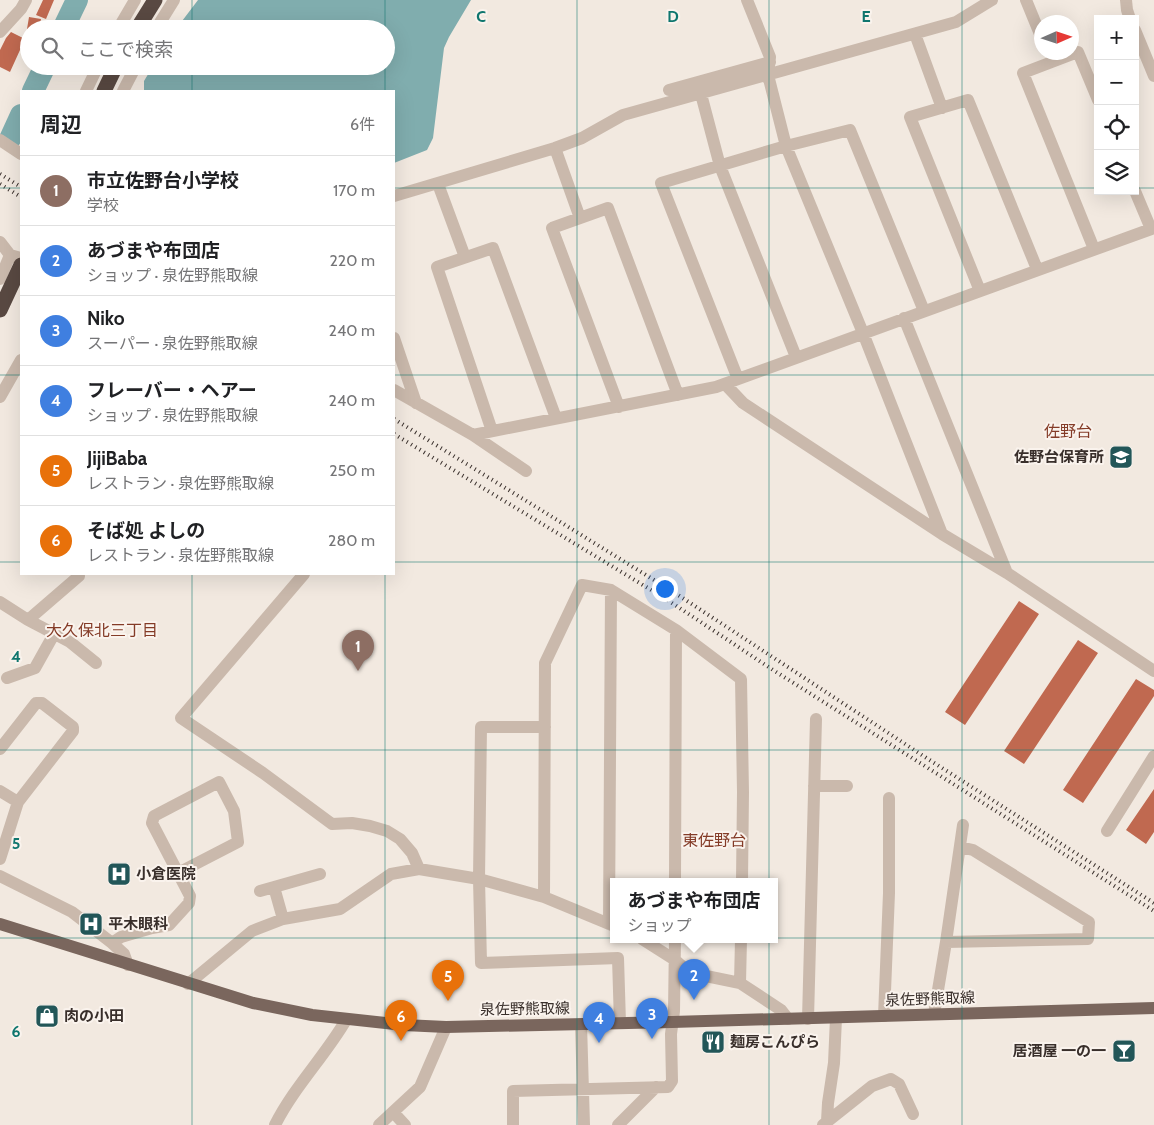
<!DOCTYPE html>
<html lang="ja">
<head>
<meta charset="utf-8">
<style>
  :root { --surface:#fff; --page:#f6f6f6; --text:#202124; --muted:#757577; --line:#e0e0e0; --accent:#ea580c }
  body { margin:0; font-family:Cabin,"Noto Sans JP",sans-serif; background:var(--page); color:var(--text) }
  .controls { position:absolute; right:15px; top:15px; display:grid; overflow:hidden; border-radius:0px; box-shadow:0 5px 20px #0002 }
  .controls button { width:45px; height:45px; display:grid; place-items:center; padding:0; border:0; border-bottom:1px solid var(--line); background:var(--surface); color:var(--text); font:25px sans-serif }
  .compass { position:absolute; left:1034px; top:15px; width:45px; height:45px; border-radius:50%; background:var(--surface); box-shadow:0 5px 20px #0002; rotate:87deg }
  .you { position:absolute; left:664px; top:588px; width:18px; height:18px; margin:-12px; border:4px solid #fff; border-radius:50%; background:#1a73e8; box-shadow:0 0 0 8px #1a73e833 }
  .badge { display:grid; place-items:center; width:32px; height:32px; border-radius:50%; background:var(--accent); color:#fff; font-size:16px; font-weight:700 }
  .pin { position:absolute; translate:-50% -41px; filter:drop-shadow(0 1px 2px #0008) }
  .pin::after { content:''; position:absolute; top:26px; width:18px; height:15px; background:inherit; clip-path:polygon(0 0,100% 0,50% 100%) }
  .popup { position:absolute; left:610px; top:878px; width:168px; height:65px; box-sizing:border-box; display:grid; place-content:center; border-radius:0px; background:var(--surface); filter:drop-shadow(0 1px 4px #0005); font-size:16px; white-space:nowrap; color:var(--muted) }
  .popup b { font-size:19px; color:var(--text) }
  .popup::after { content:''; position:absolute; left:50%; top:100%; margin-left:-10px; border:10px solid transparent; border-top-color:var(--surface) }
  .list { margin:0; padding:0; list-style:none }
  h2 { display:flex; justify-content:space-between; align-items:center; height:65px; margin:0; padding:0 20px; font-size:21px }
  h2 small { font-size:16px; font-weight:400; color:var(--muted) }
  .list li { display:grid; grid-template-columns:32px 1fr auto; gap:15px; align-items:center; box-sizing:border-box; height:70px; padding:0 20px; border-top:1px solid var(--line) }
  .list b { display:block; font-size:19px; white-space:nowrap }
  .list p { margin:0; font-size:16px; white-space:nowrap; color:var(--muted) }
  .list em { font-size:16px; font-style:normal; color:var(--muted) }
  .icon { flex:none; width:28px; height:28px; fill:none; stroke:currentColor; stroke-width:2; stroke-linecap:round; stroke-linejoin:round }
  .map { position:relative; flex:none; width:1154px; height:1125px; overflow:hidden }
  .search { position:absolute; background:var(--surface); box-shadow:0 5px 20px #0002; left:20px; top:20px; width:375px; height:55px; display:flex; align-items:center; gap:12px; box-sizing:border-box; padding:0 18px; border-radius:28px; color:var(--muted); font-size:19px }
  .panel { position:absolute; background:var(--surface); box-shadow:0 5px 20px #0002; left:20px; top:90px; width:375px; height:485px; border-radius:0px }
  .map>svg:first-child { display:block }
  .water { fill:#80adae }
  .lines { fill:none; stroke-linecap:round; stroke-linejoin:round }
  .river { stroke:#80adae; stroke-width:22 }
  .building { fill:#c06950 }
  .minor { stroke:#cab9ac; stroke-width:12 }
  .major { stroke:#7a665d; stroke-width:12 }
  .highway { stroke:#594942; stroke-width:15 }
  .rail { stroke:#392f2b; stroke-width:4; stroke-dasharray:1 4; stroke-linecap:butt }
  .grid { fill:none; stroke:#0f766e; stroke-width:1; stroke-opacity:0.55 }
  .labels { text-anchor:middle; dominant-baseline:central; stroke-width:4; stroke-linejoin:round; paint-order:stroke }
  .poi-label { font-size:15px; font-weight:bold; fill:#392f2b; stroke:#faf3ed; text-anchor:start }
  .street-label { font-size:15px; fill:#392f2b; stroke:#faf3ed }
  .neighbourhood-label { font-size:16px; fill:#843b27; stroke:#faf3ed }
  .grid-label { font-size:16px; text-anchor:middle; font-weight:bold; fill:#0f766e; stroke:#faf3ed; stroke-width:4; stroke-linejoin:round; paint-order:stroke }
</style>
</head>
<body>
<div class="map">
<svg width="1154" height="1125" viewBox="0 0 1154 1125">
  <rect width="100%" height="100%" fill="#f2e9e0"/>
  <path class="water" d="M198 0H471L449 37 444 48 433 138 427 150 394 163V91H144V81L153 66H386V29H176Z"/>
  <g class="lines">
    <path class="river" d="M63 29 77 0
      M33 91 45 66
      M10 139 21 115"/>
  </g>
  <path class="building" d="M43 0H54L46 19 36 15Z
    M29 17 41 19 39 29H27Z
    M11 32 25 39 10 72 0 67V50L6 38Z
    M1019 601 1039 614 965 725 945 712Z
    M1078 640 1098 653 1024 764 1004 751Z
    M1136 679 1154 690V696L1083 803 1063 790Z
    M1154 789V832L1146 844 1126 830Z"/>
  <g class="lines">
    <path class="minor" d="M747 0 770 57 768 75 786 146 863 333 942 534
      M1026 0 1042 39
      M1126 0 1127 10 1130 19
      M118 29 135 0
      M156 29 174 0
      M1135 30 1154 76
      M0 32 21 9 26 0
      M915 34 942 108
      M669 90 770 62
      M86 91 98 66
      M123 91 136 66
      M701 94 720 166 796 357
      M0 140 21 154
      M555 148 580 218
      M438 184 465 257
      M1135 191 1151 229
      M394 196 555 148 582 138 623 115 956 22 992 0
      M0 242 10 255 21 258
      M1094 249 1023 73 1078 52 1098 100
      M0 279 10 255
      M980 291 910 117 968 100 1037 269
      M904 318 1007 573
      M394 338 416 403
      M738 379 661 183 786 146 850 130 924 311
      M725 384 743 403 942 534 1007 573 1154 671
      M394 390 473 435 716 387 1154 228
      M0 397 21 360
      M619 407 552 228 608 208 678 395
      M492 431 437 267 493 248 556 418
      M473 435 526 471
      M304 574 181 718 263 773 332 824 352 823 370 826 387 831 400 839 412 853 419 869
      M0 602 28 620 79 576
      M28 620 70 642 96 663
      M676 630 741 679 743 792 742 881
      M7 678 35 668 54 634
      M545 727H481L479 879 481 963 618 958 620 1023
      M0 749 36 703H42L73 727V731L18 802 0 859
      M814 786H847
      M0 791 18 802
      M1107 831 1154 756
      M0 876 72 912 112 943 124 954 128 965
      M274 887 283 919
      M260 891 320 874
      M544 897 545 663 582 585 611 590 676 630 675 881
      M609 924 611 590
      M642 939 675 960 684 968 706 976 740 983 781 1010 788 1019
      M946 942 1088 939 1089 922 973 850 960 847
      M112 943 121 937 152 928 169 925 189 903 190 896 152 823 154 816 219 782 234 811 238 842 178 873
      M740 983 741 939
      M188 984 252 931 283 919 340 909 391 874 419 869 479 879 544 897 614 926
      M934 1014 946 942 963 825
      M884 1016 889 893V798
      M808 1019 816 719
      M581 1024 584 1125
      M393 1112 405 1125
      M827 1121 828 1103 834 1063 836 1018
      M275 1125C294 1087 325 1056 346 1020
      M379 1125 420 1087 446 1027
      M513 1125V1091L668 1087 672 1081 671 1034 674 1011 675 939
      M618 1125 656 1087
      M823 1125 872 1086 891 1079 899 1084 913 1114"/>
    <path class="major" d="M0 924 253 1003 312 1015 404 1025 446 1027 672 1022 1154 1008"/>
    <path class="highway" d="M137 29 155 0
      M104 91 116 66
      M0 310 21 265"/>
    <path class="rail" d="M0 174 21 187
      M0 184 21 197
      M394 419 675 593 928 759 1154 903
      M394 434 666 599 773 670 1154 911"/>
  </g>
  <path class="grid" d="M192 0V29M385 0V29M577 0V1125M769 0V1125M962 0V1125M192 66V91M385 66V91M0 188H21M394 188H1098M1135 188H1154M0 375H21M394 375H1154M0 562H21M394 562H1154M192 574V1125M385 574V1125M0 750H1154M0 938H1154"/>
  <defs>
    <g id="school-square" transform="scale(1.25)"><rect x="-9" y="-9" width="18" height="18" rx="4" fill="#225658" stroke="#faf3ed"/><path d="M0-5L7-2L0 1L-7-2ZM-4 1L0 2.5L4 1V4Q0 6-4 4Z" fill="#fff"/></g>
    <g id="hospital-square" transform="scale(1.25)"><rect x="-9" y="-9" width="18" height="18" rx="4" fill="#225658" stroke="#faf3ed"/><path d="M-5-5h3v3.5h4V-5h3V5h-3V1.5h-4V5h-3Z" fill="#fff"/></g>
    <g id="shop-square" transform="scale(1.25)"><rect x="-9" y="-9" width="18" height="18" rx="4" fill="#225658" stroke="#faf3ed"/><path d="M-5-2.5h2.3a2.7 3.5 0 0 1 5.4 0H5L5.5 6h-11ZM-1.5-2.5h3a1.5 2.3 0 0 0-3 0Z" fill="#fff"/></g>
    <g id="restaurant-square" transform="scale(1.25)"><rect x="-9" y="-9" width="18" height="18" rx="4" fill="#225658" stroke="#faf3ed"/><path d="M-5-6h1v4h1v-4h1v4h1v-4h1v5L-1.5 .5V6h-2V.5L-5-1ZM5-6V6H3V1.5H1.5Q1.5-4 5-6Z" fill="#fff"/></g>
    <g id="bar-square" transform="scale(1.25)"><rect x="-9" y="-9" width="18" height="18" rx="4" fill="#225658" stroke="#faf3ed"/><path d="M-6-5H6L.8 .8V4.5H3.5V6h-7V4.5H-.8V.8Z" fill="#fff"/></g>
  </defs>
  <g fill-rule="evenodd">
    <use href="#school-square" x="1121" y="457"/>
    <use href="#hospital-square" x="119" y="874"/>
    <use href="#hospital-square" x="91" y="924"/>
    <use href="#shop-square" x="47" y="1016"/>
    <use href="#restaurant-square" x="713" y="1042"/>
    <use href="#bar-square" x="1124" y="1051"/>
  </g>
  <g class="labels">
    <g class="poi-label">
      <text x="1104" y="457" text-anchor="end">佐野台保育所</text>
      <text x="136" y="874">小倉医院</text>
      <text x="108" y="924">平木眼科</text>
      <text x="64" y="1016">肉の小田</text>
      <text x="730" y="1042">麺房こんぴら</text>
      <text x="1106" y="1051" text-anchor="end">居酒屋 一の一</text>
    </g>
    <g class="street-label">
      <text transform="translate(930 999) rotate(-2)">泉佐野熊取線</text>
      <text transform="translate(525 1009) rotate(-1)">泉佐野熊取線</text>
    </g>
    <g class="neighbourhood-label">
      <text x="1068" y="431">佐野台</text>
      <text x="102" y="630">大久保北三丁目</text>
      <text x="714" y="840">東佐野台</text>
    </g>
  </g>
  <g class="grid-label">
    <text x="481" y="22">C</text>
    <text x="673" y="22">D</text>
    <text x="866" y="22">E</text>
    <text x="16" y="662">4</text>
    <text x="16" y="849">5</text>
    <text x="16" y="1037">6</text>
  </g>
</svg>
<div class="controls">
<button>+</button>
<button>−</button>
<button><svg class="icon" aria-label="locate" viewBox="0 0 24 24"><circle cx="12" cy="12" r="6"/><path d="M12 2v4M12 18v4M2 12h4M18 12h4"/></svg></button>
<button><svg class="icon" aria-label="layers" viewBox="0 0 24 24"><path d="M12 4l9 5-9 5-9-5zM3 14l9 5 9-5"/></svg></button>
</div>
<svg class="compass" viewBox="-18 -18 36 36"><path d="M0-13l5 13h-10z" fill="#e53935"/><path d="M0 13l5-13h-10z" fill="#757577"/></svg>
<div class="you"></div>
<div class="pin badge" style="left:358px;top:671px;background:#8d6e63">1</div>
<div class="pin badge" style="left:694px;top:1000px;background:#3f7fe0">2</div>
<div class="popup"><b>あづまや布団店</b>ショップ</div>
<div class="pin badge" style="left:652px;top:1039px;background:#3f7fe0">3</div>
<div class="pin badge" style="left:599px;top:1043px;background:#3f7fe0">4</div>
<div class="pin badge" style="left:448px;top:1001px;background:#e8710a">5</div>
<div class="pin badge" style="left:401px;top:1041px;background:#e8710a">6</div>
<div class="search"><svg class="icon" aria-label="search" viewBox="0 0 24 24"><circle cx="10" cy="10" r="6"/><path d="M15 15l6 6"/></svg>ここで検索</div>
<section class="panel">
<h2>周辺<small>6件</small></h2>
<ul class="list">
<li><span class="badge" style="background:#8d6e63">1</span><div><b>市立佐野台小学校</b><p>学校</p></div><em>170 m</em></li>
<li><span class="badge" style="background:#3f7fe0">2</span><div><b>あづまや布団店</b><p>ショップ · 泉佐野熊取線</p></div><em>220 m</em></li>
<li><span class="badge" style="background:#3f7fe0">3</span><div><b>Niko</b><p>スーパー · 泉佐野熊取線</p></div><em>240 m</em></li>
<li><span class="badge" style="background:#3f7fe0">4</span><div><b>フレーバー・ヘアー</b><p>ショップ · 泉佐野熊取線</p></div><em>240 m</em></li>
<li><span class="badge" style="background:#e8710a">5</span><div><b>JijiBaba</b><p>レストラン · 泉佐野熊取線</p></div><em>250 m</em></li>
<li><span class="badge" style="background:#e8710a">6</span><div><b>そば処 よしの</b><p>レストラン · 泉佐野熊取線</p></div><em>280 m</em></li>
</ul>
</section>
</div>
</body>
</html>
